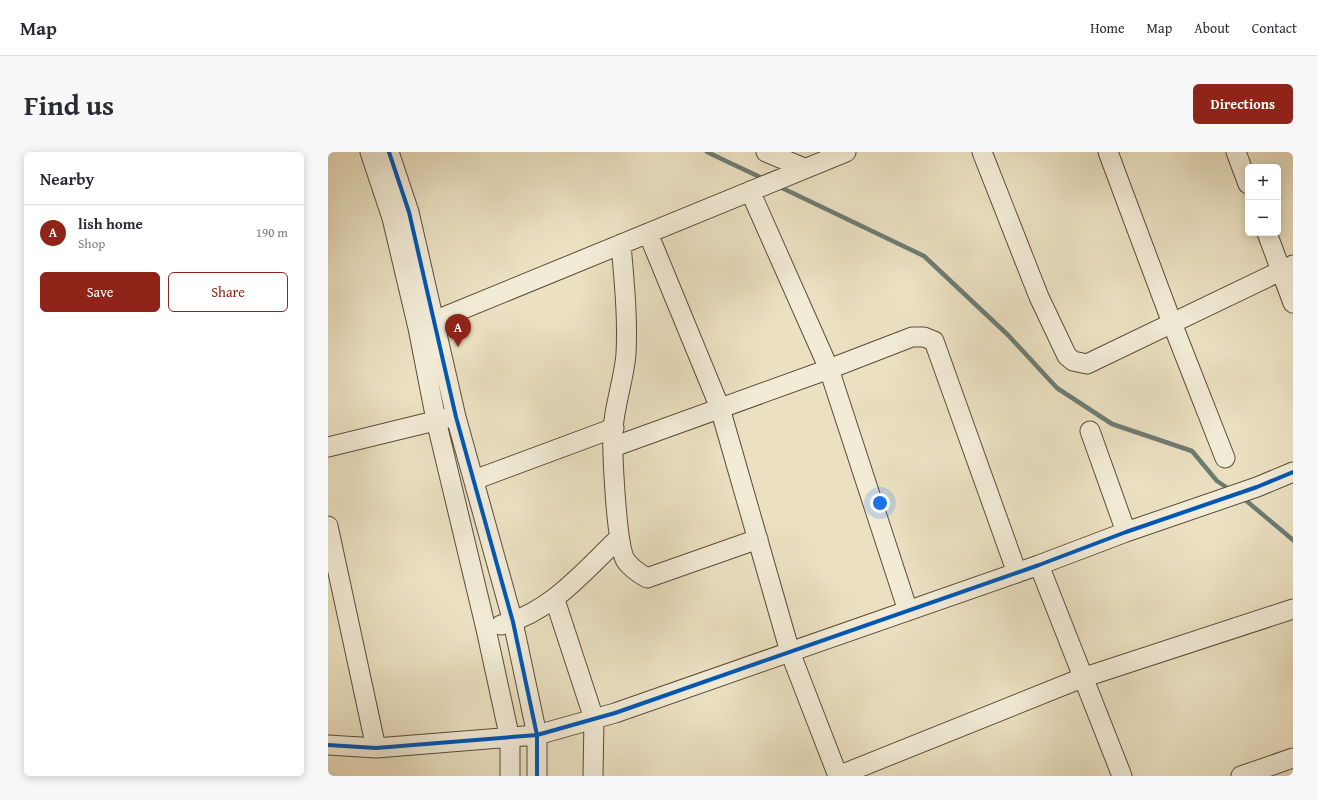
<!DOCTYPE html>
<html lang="en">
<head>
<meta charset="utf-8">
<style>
  :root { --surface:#fff; --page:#f7f7f7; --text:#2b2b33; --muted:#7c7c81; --line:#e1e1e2; --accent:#8f2418 }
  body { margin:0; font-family:"Gentium Book Plus",serif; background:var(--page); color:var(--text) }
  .controls { position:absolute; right:12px; top:12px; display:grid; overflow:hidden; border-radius:6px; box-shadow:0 2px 10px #0003 }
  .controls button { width:36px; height:36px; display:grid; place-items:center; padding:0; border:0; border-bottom:1px solid var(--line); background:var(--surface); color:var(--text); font:20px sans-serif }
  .you { position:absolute; left:552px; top:351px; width:14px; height:14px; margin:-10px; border:3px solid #fff; border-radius:50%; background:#1a73e8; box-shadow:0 0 0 6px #1a73e833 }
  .badge { display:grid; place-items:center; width:26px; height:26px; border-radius:50%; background:var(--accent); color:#fff; font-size:13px; font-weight:700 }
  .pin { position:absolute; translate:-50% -33px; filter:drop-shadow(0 1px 2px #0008) }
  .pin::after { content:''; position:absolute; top:21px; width:14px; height:12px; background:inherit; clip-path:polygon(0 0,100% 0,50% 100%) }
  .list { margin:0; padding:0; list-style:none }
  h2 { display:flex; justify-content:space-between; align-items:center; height:52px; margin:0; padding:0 16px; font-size:17px }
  h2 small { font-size:13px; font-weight:400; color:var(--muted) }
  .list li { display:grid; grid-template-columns:26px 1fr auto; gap:12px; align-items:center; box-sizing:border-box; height:56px; padding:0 16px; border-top:1px solid var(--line) }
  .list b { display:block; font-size:15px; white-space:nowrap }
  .list p { margin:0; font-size:13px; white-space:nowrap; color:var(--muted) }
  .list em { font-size:13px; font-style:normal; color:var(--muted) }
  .actions { display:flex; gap:8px; padding:12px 16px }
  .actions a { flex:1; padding:9px 0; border:1px solid var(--accent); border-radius:6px; text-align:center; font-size:14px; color:var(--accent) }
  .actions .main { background:var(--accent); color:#fff }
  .map { position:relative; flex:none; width:965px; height:624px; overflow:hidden; border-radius:6px }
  header { display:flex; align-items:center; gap:24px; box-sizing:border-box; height:56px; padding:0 20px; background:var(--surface); border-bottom:1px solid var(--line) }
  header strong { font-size:19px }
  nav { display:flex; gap:22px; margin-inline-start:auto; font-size:14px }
  .intro { display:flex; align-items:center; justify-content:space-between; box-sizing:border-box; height:96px; padding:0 24px }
  h1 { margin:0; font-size:28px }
  .button { padding:10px 18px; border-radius:6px; background:var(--accent); color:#fff; font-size:14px; font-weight:700 }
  main { display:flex; gap:24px; padding:0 24px }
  aside { flex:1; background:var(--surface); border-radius:6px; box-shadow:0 2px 10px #0003 }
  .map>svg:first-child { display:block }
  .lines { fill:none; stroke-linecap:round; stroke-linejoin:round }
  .stream { stroke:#6d7c72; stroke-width:4.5 }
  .minor-casing { stroke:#5c4c3a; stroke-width:21 }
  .minor { stroke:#f2ecd7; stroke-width:19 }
  .cycleway-casing { stroke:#f2ecd7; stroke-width:6 }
  .cycleway { stroke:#0057b8; stroke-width:4 }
</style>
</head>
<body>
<header>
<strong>Map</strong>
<nav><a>Home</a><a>Map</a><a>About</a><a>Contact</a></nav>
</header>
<div class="intro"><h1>Find us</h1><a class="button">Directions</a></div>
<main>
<aside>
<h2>Nearby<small></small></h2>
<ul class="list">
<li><span class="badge">A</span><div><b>lish home</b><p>Shop</p></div><em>190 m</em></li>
</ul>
<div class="actions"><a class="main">Save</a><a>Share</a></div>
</aside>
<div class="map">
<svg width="965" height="624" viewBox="0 0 965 624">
  <rect width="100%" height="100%" fill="#ebe1c2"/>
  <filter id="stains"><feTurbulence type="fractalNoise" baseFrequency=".005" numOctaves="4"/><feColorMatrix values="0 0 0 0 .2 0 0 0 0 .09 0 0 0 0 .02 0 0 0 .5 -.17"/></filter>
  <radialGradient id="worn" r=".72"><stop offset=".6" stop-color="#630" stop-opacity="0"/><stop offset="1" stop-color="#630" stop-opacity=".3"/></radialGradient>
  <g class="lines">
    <path class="stream" d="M379 0 436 27
      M450 34 596 104 680 183 729 236 784 272 864 299 889 329 904 339
      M915 346 965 388"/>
    <g class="minor-casing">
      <path id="minor" d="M42 0 64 66 90 176 108 268 158 477 182 587V624
        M61 0 81 60 128 265 185 470 209 583V624
        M438 0 476 16
        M654 0 711 145 739 204 745 209 759 212 965 113
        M780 0 844 171 897 306
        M908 0 920 32
        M422 39 501 217 580 459
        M320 81 392 256 462 500 510 624
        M939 81 965 151
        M293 92C296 128 300 165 298 202 296 227 287 251 285 277 284 297 288 395 298 409 304 417 312 422 319 426L430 387
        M96 173 518 0
        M762 279 798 380
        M0 295 119 266
        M285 295 501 217 584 185H596L606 189 689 421
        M146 328 286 276
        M0 374 48 596
        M711 413 794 624
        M227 448 266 567 265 624
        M173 473C223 460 255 420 291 386
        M0 593 48 596 209 583 287 561 711 413 798 380 929 335 965 320
        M510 624 754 526 965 457
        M913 624 965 606"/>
    </g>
    <use href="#minor" class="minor"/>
    <g class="cycleway-casing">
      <path id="cycleway" d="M61 0 81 60 128 265 185 470 209 583V624
        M0 593 48 596 209 583 287 561 711 413 798 380 929 335 965 320"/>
    </g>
    <use href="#cycleway" class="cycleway"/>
  </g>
  <rect width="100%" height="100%" filter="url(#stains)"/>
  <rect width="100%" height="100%" fill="url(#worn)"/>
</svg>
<div class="controls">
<button>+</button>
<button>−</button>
</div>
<div class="you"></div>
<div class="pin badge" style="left:130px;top:195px">A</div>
</div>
</main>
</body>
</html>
